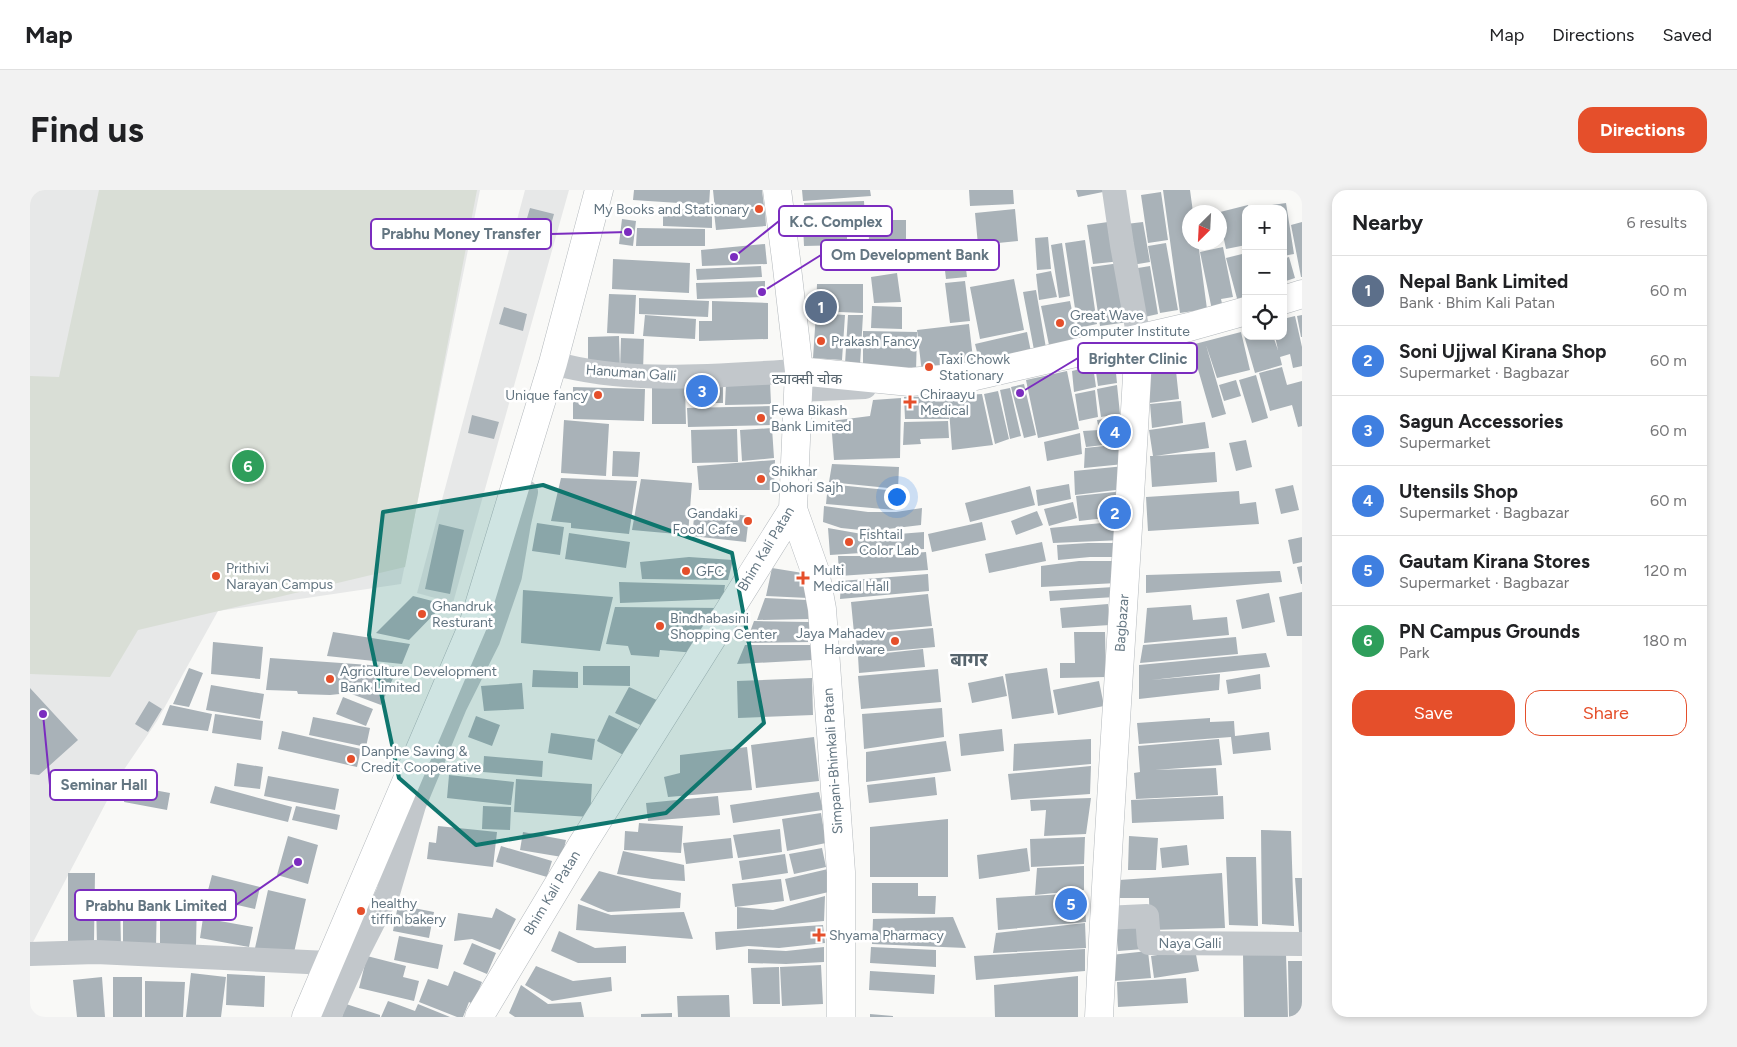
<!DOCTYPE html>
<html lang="en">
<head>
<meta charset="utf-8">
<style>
  :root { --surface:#fff; --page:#f2f2f2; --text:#202124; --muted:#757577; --line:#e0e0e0; --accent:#e54f2b }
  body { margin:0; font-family:Figtree,"Noto Sans Devanagari",sans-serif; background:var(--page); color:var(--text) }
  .controls { position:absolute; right:15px; top:15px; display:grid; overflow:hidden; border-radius:10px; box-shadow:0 2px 8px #0003 }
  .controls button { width:45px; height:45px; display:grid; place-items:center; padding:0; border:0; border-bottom:1px solid var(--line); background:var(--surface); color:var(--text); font:25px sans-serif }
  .compass { position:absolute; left:1152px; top:15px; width:45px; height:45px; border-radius:50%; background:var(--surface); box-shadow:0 2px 8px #0003; rotate:204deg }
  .you { position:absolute; left:866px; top:306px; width:18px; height:18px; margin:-12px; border:4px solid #fff; border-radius:50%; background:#1a73e8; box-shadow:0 0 0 8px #1a73e833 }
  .badge { display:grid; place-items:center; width:32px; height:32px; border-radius:50%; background:var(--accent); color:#fff; font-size:16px; font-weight:700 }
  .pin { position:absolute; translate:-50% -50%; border:2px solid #fff; box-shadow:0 1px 5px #0006 }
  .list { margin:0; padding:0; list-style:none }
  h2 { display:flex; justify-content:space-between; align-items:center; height:65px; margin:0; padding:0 20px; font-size:21px }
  h2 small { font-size:16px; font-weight:400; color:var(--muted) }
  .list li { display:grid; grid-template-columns:32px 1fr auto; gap:15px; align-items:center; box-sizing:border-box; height:70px; padding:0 20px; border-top:1px solid var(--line) }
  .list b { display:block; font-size:19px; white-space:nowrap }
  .list p { margin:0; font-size:16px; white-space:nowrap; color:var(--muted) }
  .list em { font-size:16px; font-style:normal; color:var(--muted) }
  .actions { display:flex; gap:10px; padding:15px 20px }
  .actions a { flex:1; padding:11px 0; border:1px solid var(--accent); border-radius:15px; text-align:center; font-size:18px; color:var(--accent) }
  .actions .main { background:var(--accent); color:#fff }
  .icon { flex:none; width:28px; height:28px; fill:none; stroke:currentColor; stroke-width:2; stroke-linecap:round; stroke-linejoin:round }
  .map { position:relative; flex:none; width:1272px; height:827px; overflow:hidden; border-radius:15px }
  header { display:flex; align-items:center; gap:30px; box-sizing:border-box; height:70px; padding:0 25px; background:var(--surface); border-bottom:1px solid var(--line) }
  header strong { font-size:24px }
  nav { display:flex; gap:28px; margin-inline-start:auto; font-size:18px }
  .intro { display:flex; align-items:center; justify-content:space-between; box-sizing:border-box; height:120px; padding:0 30px }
  h1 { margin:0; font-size:35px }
  .button { padding:12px 22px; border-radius:15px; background:var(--accent); color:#fff; font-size:18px; font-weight:700 }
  main { display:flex; gap:30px; padding:0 30px }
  aside { flex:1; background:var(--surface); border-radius:15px; box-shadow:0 2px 8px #0003 }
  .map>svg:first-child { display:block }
  .built { fill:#e7e8e8 }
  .green { fill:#d9ded6 }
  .building { fill:#a9b2b8 }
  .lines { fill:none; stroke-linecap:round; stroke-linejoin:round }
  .major-casing { stroke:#b4b9bd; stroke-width:29 }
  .minor { stroke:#c2c7cb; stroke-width:24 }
  .major { stroke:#fff; stroke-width:28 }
  .marked { fill:#0f766e; fill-opacity:0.2; stroke:#0f766e; stroke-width:4; stroke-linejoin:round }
  .poi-dot { fill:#e54f2b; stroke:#fff; stroke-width:2 }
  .labels { text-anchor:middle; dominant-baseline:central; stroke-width:5; stroke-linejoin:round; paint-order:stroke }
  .poi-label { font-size:14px; fill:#647682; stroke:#fff; text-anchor:start }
  .street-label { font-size:14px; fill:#647682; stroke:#fff }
  .neighbourhood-label { font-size:15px; fill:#56646d; stroke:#fff }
  .district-label { font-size:19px; font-weight:bold; fill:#56646d; stroke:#fff }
  .leader { fill:none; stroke:#7b2cbf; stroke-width:2 }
  .callout-dot { fill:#7b2cbf; stroke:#fff; stroke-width:2 }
  .callout { fill:#fff; stroke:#7b2cbf; stroke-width:2 }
  .callout-label { font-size:15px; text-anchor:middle; font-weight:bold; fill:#647682 }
</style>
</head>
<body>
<header>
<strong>Map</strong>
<nav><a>Map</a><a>Directions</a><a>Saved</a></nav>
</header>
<div class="intro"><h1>Find us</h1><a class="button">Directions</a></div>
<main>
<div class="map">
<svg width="1272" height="827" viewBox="0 0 1272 827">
  <rect width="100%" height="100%" fill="#f9f9f7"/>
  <path class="built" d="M0 0H450L371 394 188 421 127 531 91 584 0 758Z
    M495 0H539L423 413 387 403Z"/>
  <path class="green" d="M69 0H447L375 377 108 440 80 487 0 484V186L29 187Z"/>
  <path class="building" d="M604 0H680L679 15 603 10Z
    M683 0H732L734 16 685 20Z
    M772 0H840L841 6 773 11Z
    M939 0H983L984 14 940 16Z
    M1046 0H1078V1L1048 7Z
    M1133 0H1160L1163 22H1160V52H1168L1177 119 1150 123Z
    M1131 2 1138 50 1118 53 1111 5Z
    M834 11 835 29 775 31 774 13Z
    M1256 13 1264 64 1253 66V19H1242V15Z
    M1218 15 1219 19H1216V55L1196 59 1190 31V22Z
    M500 18 524 24 519 42 495 35Z
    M735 18 736 36 686 40 684 22Z
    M633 19 682 20V38L633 36Z
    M985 19 988 51 948 55 945 23Z
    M592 29 606 31 603 56 589 54Z
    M838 30H876V50H839Z
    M1085 31 1091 71 1063 74 1057 35Z
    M1113 32 1120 72 1102 75 1096 34Z
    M1272 32V87H1271L1261 35Z
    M817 34V55L774 56 773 35Z
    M607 38 675 39V56H606Z
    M1018 47 1021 79 1007 80 1005 48Z
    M1055 50 1067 134 1048 138 1035 53Z
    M1032 53 1040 106 1029 108 1021 55Z
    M1136 53 1148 120 1130 123 1118 56Z
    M735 54 737 74 672 76 671 60Z
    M1193 57 1203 107 1191 109 1193 118 1182 120 1170 62Z
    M934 62 937 87 916 89 913 64Z
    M1216 63V110L1208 112 1196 68Z
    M1259 67 1265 88 1253 92V69Z
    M583 69 660 73 659 103 582 99Z
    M1090 73 1098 132 1070 136 1061 77Z
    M731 76 732 87 667 90 666 79Z
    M1120 76 1128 124 1110 128 1102 79Z
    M1021 81 1027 107 1009 110 1006 84Z
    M867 83 871 112 844 113 841 87Z
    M984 89 994 140 950 149 940 97Z
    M735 91V107L667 109 666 93Z
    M935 91 940 131 920 133 915 93Z
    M787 94H833V123L786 121Z
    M1006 100 1016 158 1004 160 993 102Z
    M579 104 606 105 604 144 577 143Z
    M609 108 679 111 678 127 609 124Z
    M682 111 738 113V149L669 151V131H682Z
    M1040 111 1048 150 1019 155 1011 116Z
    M842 116 872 117V139L841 138Z
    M474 117 497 124 493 141 469 134Z
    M786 123 815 125 812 170 783 168Z
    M615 125 666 129 665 149 613 146Z
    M818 125H833L830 175 815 174Z
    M1272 125V147H1271L1267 126Z
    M1265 126 1272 157V176L1263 178 1260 164 1250 167 1252 175 1225 183 1213 142 1216 141V146H1243L1248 160 1245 146H1253V129Z
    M939 134 944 177 892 183 887 140Z
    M833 141 887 142 886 182 833 180Z
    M997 142 1002 167 951 178 945 154Z
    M1211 142 1220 180 1187 188 1176 155 1196 224 1182 228 1161 155Z
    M589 146 590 179H558V147Z
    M591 148 614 149 613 181 590 180Z
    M1159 152 1163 173 1121 181 1117 160Z
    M1085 173 1087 193 1068 196 1065 175Z
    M1063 176 1066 197 1044 202 1042 181Z
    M1252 177 1257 195 1272 191V236L1268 237 1262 215 1240 221 1229 183Z
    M1037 181 1049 239 1008 248 996 190Z
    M1146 181 1149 209 1119 213 1115 185Z
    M1226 185 1238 228 1222 233 1209 190Z
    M1206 190 1211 206 1194 211 1189 195Z
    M740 192 741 214 695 215 696 193Z
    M693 193V213H659V194Z
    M994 194 1006 245 994 248 981 197Z
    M1087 195 1090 224 1071 227 1067 199Z
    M622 196H655L656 234H622Z
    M543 197 615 199 614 231 543 229Z
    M980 198 991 246 980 249 970 200Z
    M1065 200 1068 227 1049 231 1045 204Z
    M968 201 979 249 965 254 954 204Z
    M952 204 963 255 922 260 918 206Z
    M918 206 919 229H875L874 207Z
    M871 208 870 268 804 270 801 231 840 226 843 210Z
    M1151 211 1153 233 1122 238 1120 214Z
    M742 216V235L658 237 657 218Z
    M442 225 469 232 464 249 438 243Z
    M1090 227 1092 253 1056 257 1053 241 1069 240 1067 230Z
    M534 230 579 234 576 286 531 283Z
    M918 231 919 248 890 249 891 254 873 255 874 232Z
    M1175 232 1179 258 1125 266 1185 262 1187 292 1122 297 1120 266H1123L1119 240Z
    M742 238 744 268 712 271 710 240Z
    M707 239 708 272 662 273 661 240Z
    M1050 243 1052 264 1017 271 1014 252Z
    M1216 250 1222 277 1206 281 1199 253Z
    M1093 254 1094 274 1054 278 1055 258Z
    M583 261 610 262 608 287 582 286Z
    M745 270 744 300H669L667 276Z
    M802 274 869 277 868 299 799 292Z
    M1095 276 1094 299 1045 305 1044 281Z
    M531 288 607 291 599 344 541 338V333L521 331Z
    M611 289 662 293 658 345 602 340Z
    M798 294 867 301 865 320 796 314Z
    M1039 294 1041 309 1008 316 1006 300Z
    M1263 295 1269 320 1251 324 1245 299Z
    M1000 296 1005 315 940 332 935 313Z
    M1094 301 1093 326 1049 331 1046 306Z
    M1209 301 1210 314 1226 312 1229 334 1118 341 1116 307Z
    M1043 312 1047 328 1019 336 1014 319Z
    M794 316 838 322H866L892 318 891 335 841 341 811 338 793 332Z
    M665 319 719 326 716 352 662 346Z
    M1007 321 1013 335 986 345 981 331Z
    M1093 331V350L1023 353 1020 338Z
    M952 332 956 350 902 362 898 344Z
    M507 333 534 337 530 365 502 361Z
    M409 334 434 340 420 404 395 399Z
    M798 338 843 346 894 342V359L800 365Z
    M539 343 600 352 596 378 535 369Z
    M1272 347V372L1263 374 1258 350Z
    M1012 352 1016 371 959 383 955 364Z
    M1058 353H1092L1091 367H1060L1028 370 1027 355Z
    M896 362 898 380 809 386 808 366H848Z
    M659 367 703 370 698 390 612 389 610 372Z
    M1049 371H1089L1087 393 1011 397V376Z
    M1272 376V394H1271L1267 377Z
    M742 378 779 384 778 408 736 406Z
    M1250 381 1252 392 1116 403V385Z
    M898 384 899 401 810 409 811 391Z
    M589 392 695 395 693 409 590 413Z
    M1084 397 1085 407 1020 411 1019 401Z
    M493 400 583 407 570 461 491 453Z
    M1272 402V446H1257L1249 407Z
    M1239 403 1245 432 1212 439 1206 410Z
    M898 404 902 436 824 443 821 412Z
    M383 406 414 414 379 450 346 443Z
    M735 408 777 410 780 429 727 430Z
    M1078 414 1080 435 1032 438 1030 418Z
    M1161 415 1163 430 1197 427 1199 445 1114 453 1117 418Z
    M585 417 690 418 666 463 630 460 629 467 601 465 598 456 576 454Z
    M724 431 780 432 782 452 716 453Z
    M903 438 905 457 827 464 826 445Z
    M303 442 380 454 372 474 297 466Z
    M1044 442H1075L1076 487 1030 488V473H1045Z
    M1206 447 1208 464 1110 473 1113 455Z
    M183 452 233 457 230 489 181 484Z
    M715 455H782V470L707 474Z
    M893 459 895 477 829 483 828 466Z
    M1236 463 1240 477 1121 490 1190 484 1189 500 1109 509V475Z
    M240 468 368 477 351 515 319 503 300 505 268 504 267 501 236 500Z
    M553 476H600V496L553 495Z
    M159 478 173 483 159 517 143 514Z
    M1017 478 1024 523 982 529 975 484Z
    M908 479 911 512 831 519 828 486Z
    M503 480 548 482V498L502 497Z
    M1230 484 1231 499 1198 504 1196 490Z
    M973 486 977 506 942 513 938 493Z
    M782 488 783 525 708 528 707 491Z
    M1069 491 1074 516 1028 525 1023 500Z
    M492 493 494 519 454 521 451 496Z
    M181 495 234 504 230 529 176 520Z
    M599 497 631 512 619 539 585 523Z
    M0 498 48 550 9 585 0 584Z
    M313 507 343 519 336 536 306 524Z
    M119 511 132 519 118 542 105 534Z
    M140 515 182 524 178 541 132 535Z
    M912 518 914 547 834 559 832 524Z
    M185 524 233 531 231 550 182 543Z
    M579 525 614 542 601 569 567 551Z
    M446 526 470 535 462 556 438 547Z
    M283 527 340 538 336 557 279 545Z
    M1180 528V532L1204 531 1205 546 1239 542 1241 560 1203 564 1201 547 1109 554 1107 533Z
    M972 539 974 561 931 566 929 544Z
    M252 541 331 559 327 577 248 559Z
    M521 543 565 549 562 570 518 563Z
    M784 547 789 591 726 598 721 555Z
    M1061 549V574L983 581 984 554Z
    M1189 549 1192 575 1125 580 1186 578 1188 605 1106 609 1104 583 1110 582 1108 556Z
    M916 551 921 581 836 592V562Z
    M717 557 722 600 638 607 634 587 650 583V565Z
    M454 566 513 571 512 587 453 582Z
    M207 573 233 577 230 599 204 596Z
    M1061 576 1060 604 981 610 978 584Z
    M419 585 484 592 481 615 417 608Z
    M238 586 309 599 305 620 234 606Z
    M905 587 907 605 839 613 837 595Z
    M486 589 562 594 560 627 484 622Z
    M97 595 140 603 137 620 94 612Z
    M185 596 262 617 258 632 180 613Z
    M789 602 793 620 703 633 700 615Z
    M688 606 690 625 618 631 616 613Z
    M1193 606 1194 629 1102 633 1101 610Z
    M1061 608 1056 644 1014 646 1016 620 1001 621 1000 610Z
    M266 616 310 625 307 640 262 630Z
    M453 616 481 617 480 640 452 639Z
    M791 623 796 653 757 661 752 629Z
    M918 629V687H840V637Z
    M609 633 653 636 651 663 594 660 595 641 608 642Z
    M408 636 467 642 463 677 397 669 399 652 406 653Z
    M750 639 752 662 708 668 703 645Z
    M1231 640 1261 641 1264 736 1232 734Z
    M493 642 536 650 532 667 490 660Z
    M258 646 288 655 278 694 247 685Z
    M1099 646 1128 648 1126 680H1098Z
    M1055 647 1054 674 1001 677 1000 649Z
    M701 648 703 668 656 674 653 653Z
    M1157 655 1159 675 1132 678 1130 658Z
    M471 656 522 671 517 687 466 672Z
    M792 658 796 677 764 684 759 664Z
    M997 658 1000 681 949 689 947 665Z
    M593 661 654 675 655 691 622 689 587 684Z
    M755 664 758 683 712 690 709 671Z
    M1196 667H1226L1228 736 1199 735Z
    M1054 676V700L1005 705 1007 678Z
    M798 679 803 701 760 711 755 689Z
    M569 681 651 703 650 718 578 722 550 710Z
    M38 683H65L64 752H38Z
    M1192 683 1195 738 1120 740 1119 708H1087L1089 690Z
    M182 685 230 697 225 719 176 708Z
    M1265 688H1272V742H1269Z
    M751 689 754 711 705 717 702 694Z
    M842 693H888V706H906L905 724 842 723Z
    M238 700 276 709 263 767 225 758Z
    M1054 703 1056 732 968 740 966 708Z
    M795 706 794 731 707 739V717L743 720Z
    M93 707 127 708 126 757H93Z
    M130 707H167L166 756H130Z
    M90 708 91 756 67 757 66 709Z
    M548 714 581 725 654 722 663 749 546 740Z
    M368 715 404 722 399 748 363 741Z
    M466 718 486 729 470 760 442 749 424 751 428 723 462 728Z
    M923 727 936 758 842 754 843 729Z
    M173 728 223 737 219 757 170 748Z
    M1055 733 1056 758 963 763 966 743Z
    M793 735 795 753 749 758 718 756 686 760 685 742Z
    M1112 737 1114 759 1088 761 1086 739Z
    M529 741 565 758 596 756V773H548L521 761Z
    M369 746 413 755 408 779 364 770Z
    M442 753 466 763 457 784 433 774Z
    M794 757V772L756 774 718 773V759L756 761Z
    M841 757 906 760V777L840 773Z
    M1055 759V781L946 790 944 766Z
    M1165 759 1169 781 1124 788 1121 766Z
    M1118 761 1121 788 1085 791 1081 765Z
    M1213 764H1256L1258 827H1214Z
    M337 766 376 776 373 787 389 791 384 811 329 798Z
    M1258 771H1272V827H1259Z
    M791 775 793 814 752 816 750 777Z
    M506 776 543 791 581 787 582 801 522 811 495 795Z
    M749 777 750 814H723L721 778Z
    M424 781 452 792 443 814 439 812 433 827H427L389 812 398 789 418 796Z
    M840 781 905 785 904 804 839 800Z
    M161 783 196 787 191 827H156Z
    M197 784 235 786 234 817 196 815Z
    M1048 786V827H965L964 795Z
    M72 787 75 827H47L43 790Z
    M83 787H112V827H83Z
    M1156 788 1158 813 1088 817 1087 792Z
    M115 791 155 792 153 827H115Z
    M491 795 518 814 551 812 554 827H485L479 823Z
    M699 805 700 827H648L647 806Z
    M358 811 385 821 388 814 420 827H351Z
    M316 814 350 825V827H312Z
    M642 823V827H611V824Z
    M840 824 863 826V827H840Z"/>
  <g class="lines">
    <g class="major-casing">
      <path id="major" d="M1253 110 1272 104
        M769 181 880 192 945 186 1159 137 1216 121
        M763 319 785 381 792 419 811 682V827
        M276 827 443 435 523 173 569 0
        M449 827 552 655 763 319 769 181 756 69 747 0
        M1069 827C1080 601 1097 375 1109 149"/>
    </g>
    <path class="minor" d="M1084 0 1092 55 1109 149
      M523 173C602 195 688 185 769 181
      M769 200 835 197
      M1074 728 1117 726 1119 753 1272 754
      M0 764 66 762 298 773
      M299 827 328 762 358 703 384 615 425 516 458 450 480 386 489 333 496 302"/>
    <use href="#major" class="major"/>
  </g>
  <path class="marked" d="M513 295 702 363 734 533 636 623 446 655 369 588 339 445 353 322Z"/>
  <g class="poi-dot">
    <circle cx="729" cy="19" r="5"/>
    <circle cx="1030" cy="133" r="5"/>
    <circle cx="791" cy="151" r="5"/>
    <circle cx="899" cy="177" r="5"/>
    <circle cx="568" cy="205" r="5"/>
    <path d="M877.5 204.5h5v5h5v5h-5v5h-5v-5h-5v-5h5z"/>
    <circle cx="731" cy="228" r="5"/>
    <circle cx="731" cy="289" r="5"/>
    <circle cx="718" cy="331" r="5"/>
    <circle cx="819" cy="352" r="5"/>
    <circle cx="656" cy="381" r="5"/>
    <circle cx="186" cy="386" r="5"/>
    <path d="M770.5 380.5h5v5h5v5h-5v5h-5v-5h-5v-5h5z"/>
    <circle cx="392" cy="424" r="5"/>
    <circle cx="630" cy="436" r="5"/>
    <circle cx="865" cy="451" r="5"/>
    <circle cx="300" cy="489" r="5"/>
    <circle cx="321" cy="569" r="5"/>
    <circle cx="331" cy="721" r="5"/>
    <path d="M786.5 737.5h5v5h5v5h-5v5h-5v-5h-5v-5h5z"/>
  </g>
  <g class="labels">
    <g class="poi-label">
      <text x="719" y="19" text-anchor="end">My Books and Stationary</text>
      <text x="1040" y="125">Great Wave<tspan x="1040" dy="16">Computer Institute</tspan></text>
      <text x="801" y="151">Prakash Fancy</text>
      <text x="909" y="169">Taxi Chowk<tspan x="909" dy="16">Stationary</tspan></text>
      <text x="890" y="204">Chiraayu<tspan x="890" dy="16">Medical</tspan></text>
      <text x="558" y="205" text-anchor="end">Unique fancy</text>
      <text x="741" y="220">Fewa Bikash<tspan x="741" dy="16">Bank Limited</tspan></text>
      <text x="741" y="281">Shikhar<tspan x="741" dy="16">Dohori Sajh</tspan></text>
      <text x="708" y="323" text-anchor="end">Gandaki<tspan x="708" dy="16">Food Cafe</tspan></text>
      <text x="829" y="344">Fishtail<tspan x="829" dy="16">Color Lab</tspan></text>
      <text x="196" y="378">Prithivi<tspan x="196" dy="16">Narayan Campus</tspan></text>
      <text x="783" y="380">Multi<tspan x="783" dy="16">Medical Hall</tspan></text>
      <text x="666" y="381">GFC</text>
      <text x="402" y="416">Ghandruk<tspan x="402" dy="16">Resturant</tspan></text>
      <text x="640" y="428">Bindhabasini<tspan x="640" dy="16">Shopping Center</tspan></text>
      <text x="855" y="443" text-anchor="end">Jaya Mahadev<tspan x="855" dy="16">Hardware</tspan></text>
      <text x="310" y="481">Agriculture Development<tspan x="310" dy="16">Bank Limited</tspan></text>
      <text x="331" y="561">Danphe Saving &amp;<tspan x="331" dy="16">Credit Cooperative</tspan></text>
      <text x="341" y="713">healthy<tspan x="341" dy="16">tiffin bakery</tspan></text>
      <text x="799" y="745">Shyama Pharmacy</text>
    </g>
    <g class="street-label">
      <text transform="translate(601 183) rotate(4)">Hanuman Galli</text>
      <text transform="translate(736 359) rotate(-59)">Bhim Kali Patan</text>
      <text transform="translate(1092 433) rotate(-86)">Bagbazar</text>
      <text transform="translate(803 571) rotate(-94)">Simpani-Bhimkali Patan</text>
      <text transform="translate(522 703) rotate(-59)">Bhim Kali Patan</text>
      <text x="1160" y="753">Naya Galli</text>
    </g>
    <g class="neighbourhood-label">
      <text x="777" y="189">ट्याक्सी चोक</text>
    </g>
    <g class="district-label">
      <text x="939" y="469">बागर</text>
    </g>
  </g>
  <path class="leader" d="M704 67L749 31M598 42L521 44M732 102L791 65M990 203L1048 168M13 524L20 595M268 672L206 715"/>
  <g class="callout-dot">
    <circle cx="704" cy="67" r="5"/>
    <circle cx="598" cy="42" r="5"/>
    <circle cx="732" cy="102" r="5"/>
    <circle cx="990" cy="203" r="5"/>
    <circle cx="13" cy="524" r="5"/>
    <circle cx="268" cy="672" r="5"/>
  </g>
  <g class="callout">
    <rect x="749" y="16" width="113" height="30" rx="5"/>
    <rect x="341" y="29" width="180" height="30" rx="5"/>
    <rect x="791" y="50" width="178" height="30" rx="5"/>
    <rect x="1048" y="153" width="119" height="30" rx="5"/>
    <rect x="20" y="580" width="107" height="30" rx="5"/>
    <rect x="45" y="700" width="161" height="30" rx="5"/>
  </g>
  <g class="callout-label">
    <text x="806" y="37">K.C. Complex</text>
    <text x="431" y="49">Prabhu Money Transfer</text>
    <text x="880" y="70">Om Development Bank</text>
    <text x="1108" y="174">Brighter Clinic</text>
    <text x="74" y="600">Seminar Hall</text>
    <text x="126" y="721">Prabhu Bank Limited</text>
  </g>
</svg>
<div class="controls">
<button>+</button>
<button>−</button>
<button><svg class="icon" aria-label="locate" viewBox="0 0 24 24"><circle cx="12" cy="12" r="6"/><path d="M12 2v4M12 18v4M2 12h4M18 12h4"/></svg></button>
</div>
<svg class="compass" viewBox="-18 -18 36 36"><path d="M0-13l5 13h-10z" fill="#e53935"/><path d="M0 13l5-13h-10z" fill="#757577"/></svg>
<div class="you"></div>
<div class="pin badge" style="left:791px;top:117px;background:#5c6f8a">1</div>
<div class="pin badge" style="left:1085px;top:323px;background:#3f7fe0">2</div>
<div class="pin badge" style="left:672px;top:201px;background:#3f7fe0">3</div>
<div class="pin badge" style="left:1085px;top:242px;background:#3f7fe0">4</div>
<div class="pin badge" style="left:1041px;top:714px;background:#3f7fe0">5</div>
<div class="pin badge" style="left:218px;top:276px;background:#2e9e5b">6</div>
</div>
<aside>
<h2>Nearby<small>6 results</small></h2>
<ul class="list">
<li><span class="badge" style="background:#5c6f8a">1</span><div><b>Nepal Bank Limited</b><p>Bank · Bhim Kali Patan</p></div><em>60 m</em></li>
<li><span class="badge" style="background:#3f7fe0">2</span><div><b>Soni Ujjwal Kirana Shop</b><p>Supermarket · Bagbazar</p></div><em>60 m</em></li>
<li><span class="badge" style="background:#3f7fe0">3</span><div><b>Sagun Accessories</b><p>Supermarket</p></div><em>60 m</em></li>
<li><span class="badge" style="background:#3f7fe0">4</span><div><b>Utensils Shop</b><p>Supermarket · Bagbazar</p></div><em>60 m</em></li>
<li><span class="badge" style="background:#3f7fe0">5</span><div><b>Gautam Kirana Stores</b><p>Supermarket · Bagbazar</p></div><em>120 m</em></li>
<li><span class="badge" style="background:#2e9e5b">6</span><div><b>PN Campus Grounds</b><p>Park</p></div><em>180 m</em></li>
</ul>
<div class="actions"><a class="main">Save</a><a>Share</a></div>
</aside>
</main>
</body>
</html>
